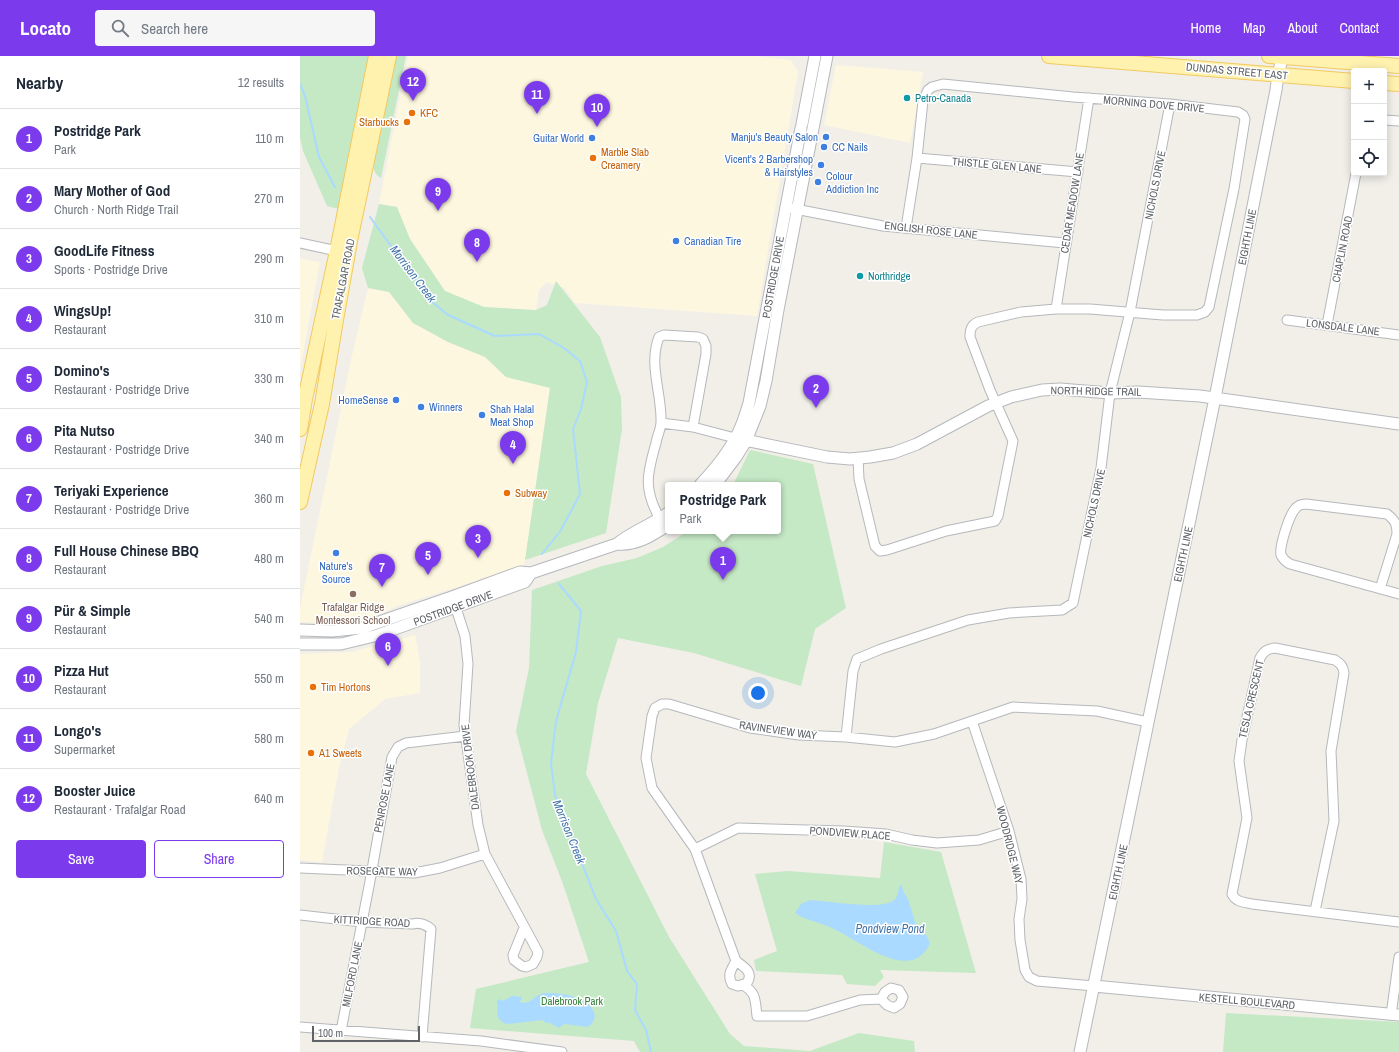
<!DOCTYPE html>
<html lang="en">
<head>
<meta charset="utf-8">
<style>
  :root { --surface:#fff; --page:#f6f6f7; --text:#1f2937; --muted:#747a83; --line:#e0e1e3; --accent:#7c3aed }
  body { margin:0; font-family:"Archivo Narrow",sans-serif; background:var(--page); color:var(--text) }
  .controls { position:absolute; right:12px; top:12px; display:grid; overflow:hidden; border-radius:4px; box-shadow:0 2px 10px #0003 }
  .controls button { width:36px; height:36px; display:grid; place-items:center; padding:0; border:0; border-bottom:1px solid var(--line); background:var(--surface); color:var(--text); font:20px sans-serif }
  .scale { position:absolute; left:12px; bottom:10px; width:108px; box-sizing:border-box; padding-left:4px; border:2px solid #5f6368; border-top:0; font-size:11px; line-height:14px; white-space:nowrap; color:#5f6368; -webkit-text-stroke:3px #fff; paint-order:stroke }
  .you { position:absolute; left:458px; top:637px; width:14px; height:14px; margin:-10px; border:3px solid #fff; border-radius:50%; background:#1a73e8; box-shadow:0 0 0 6px #1a73e833 }
  .badge { display:grid; place-items:center; width:26px; height:26px; border-radius:50%; background:var(--accent); color:#fff; font-size:13px; font-weight:700 }
  .pin { position:absolute; translate:-50% -33px; filter:drop-shadow(0 1px 2px #0008) }
  .pin::after { content:''; position:absolute; top:21px; width:14px; height:12px; background:inherit; clip-path:polygon(0 0,100% 0,50% 100%) }
  .popup { position:absolute; left:365px; top:426px; width:116px; height:52px; box-sizing:border-box; display:grid; place-content:center; border-radius:4px; background:var(--surface); filter:drop-shadow(0 1px 3px #0005); font-size:13px; white-space:nowrap; color:var(--muted) }
  .popup b { font-size:15px; color:var(--text) }
  .popup::after { content:''; position:absolute; left:50%; top:100%; margin-left:-8px; border:8px solid transparent; border-top-color:var(--surface) }
  .list { margin:0; padding:0; list-style:none }
  h2 { display:flex; justify-content:space-between; align-items:center; height:52px; margin:0; padding:0 16px; font-size:17px }
  h2 small { font-size:13px; font-weight:400; color:var(--muted) }
  .list li { display:grid; grid-template-columns:26px 1fr auto; gap:12px; align-items:center; box-sizing:border-box; height:60px; padding:0 16px; border-top:1px solid var(--line) }
  .list b { display:block; font-size:15px; white-space:nowrap }
  .list p { margin:0; font-size:13px; white-space:nowrap; color:var(--muted) }
  .list em { font-size:13px; font-style:normal; color:var(--muted) }
  .actions { display:flex; gap:8px; padding:12px 16px }
  .actions a { flex:1; padding:9px 0; border:1px solid var(--accent); border-radius:4px; text-align:center; font-size:14px; color:var(--accent) }
  .actions .main { background:var(--accent); color:#fff }
  .icon { flex:none; width:22px; height:22px; fill:none; stroke:currentColor; stroke-width:2; stroke-linecap:round; stroke-linejoin:round }
  .map { position:relative; flex:none; width:1099px; height:996px; overflow:hidden }
  header { display:flex; align-items:center; gap:24px; box-sizing:border-box; height:56px; padding:0 20px; background:var(--accent); color:#fff }
  header strong { font-size:19px }
  nav { display:flex; gap:22px; margin-inline-start:auto; font-size:14px }
  .search { width:280px; height:36px; background:var(--page); display:flex; align-items:center; gap:10px; box-sizing:border-box; padding:0 14px; border-radius:4px; color:var(--muted); font-size:15px }
  main { display:flex }
  aside { flex:1; background:var(--surface) }
  .map>svg:first-child { display:block }
  .commercial { fill:#fef7e0 }
  .green { fill:#c5e8c5 }
  .water { fill:#aadaff }
  .lines { fill:none; stroke-linecap:round; stroke-linejoin:round }
  .stream { stroke:#aadaff; stroke-width:2 }
  .minor-casing { stroke:#b5b8bc; stroke-width:11 }
  .tertiary-casing { stroke:#b5b8bc; stroke-width:13 }
  .primary-casing { stroke:#f2c960; stroke-width:16 }
  .minor { stroke:#fff; stroke-width:9 }
  .tertiary { stroke:#fff; stroke-width:11 }
  .primary { stroke:#fff2af; stroke-width:14 }
  .culture-dot { fill:#0f9aa8; stroke:#fff; stroke-width:1.5 }
  .food-dot { fill:#e8710a; stroke:#fff; stroke-width:1.5 }
  .shop-dot { fill:#3f7fe0; stroke:#fff; stroke-width:1.5 }
  .education-dot { fill:#8d6e63; stroke:#fff; stroke-width:1.5 }
  .labels { text-anchor:middle; dominant-baseline:central; stroke-width:3; stroke-linejoin:round; paint-order:stroke }
  .street-label { font-size:11px; fill:#5f6368; stroke:#fff }
  .culture-label { font-size:11px; fill:#0d838f; stroke:#fff; text-anchor:start }
  .food-label { font-size:11px; fill:#c56008; stroke:#fff; text-anchor:start }
  .shop-label { font-size:11px; fill:#366cbe; stroke:#fff; text-anchor:start }
  .education-label { font-size:11px; fill:#785e54; stroke:#fff }
  .park-label { font-size:11px; fill:#348238; stroke:#fff }
  .water-label { font-size:12px; font-style:italic; fill:#4174aa; stroke:#fff }
</style>
</head>
<body>
<header>
<strong>Locato</strong>
<div class="search"><svg class="icon" aria-label="search" viewBox="0 0 24 24"><circle cx="10" cy="10" r="6"/><path d="M15 15l6 6"/></svg>Search here</div>
<nav><a>Home</a><a>Map</a><a>About</a><a>Contact</a></nav>
</header>
<main>
<aside>
<h2>Nearby<small>12 results</small></h2>
<ul class="list">
<li><span class="badge">1</span><div><b>Postridge Park</b><p>Park</p></div><em>110 m</em></li>
<li><span class="badge">2</span><div><b>Mary Mother of God</b><p>Church · North Ridge Trail</p></div><em>270 m</em></li>
<li><span class="badge">3</span><div><b>GoodLife Fitness</b><p>Sports · Postridge Drive</p></div><em>290 m</em></li>
<li><span class="badge">4</span><div><b>WingsUp!</b><p>Restaurant</p></div><em>310 m</em></li>
<li><span class="badge">5</span><div><b>Domino's</b><p>Restaurant · Postridge Drive</p></div><em>330 m</em></li>
<li><span class="badge">6</span><div><b>Pita Nutso</b><p>Restaurant · Postridge Drive</p></div><em>340 m</em></li>
<li><span class="badge">7</span><div><b>Teriyaki Experience</b><p>Restaurant · Postridge Drive</p></div><em>360 m</em></li>
<li><span class="badge">8</span><div><b>Full House Chinese BBQ</b><p>Restaurant</p></div><em>480 m</em></li>
<li><span class="badge">9</span><div><b>Pür &amp; Simple</b><p>Restaurant</p></div><em>540 m</em></li>
<li><span class="badge">10</span><div><b>Pizza Hut</b><p>Restaurant</p></div><em>550 m</em></li>
<li><span class="badge">11</span><div><b>Longo's</b><p>Supermarket</p></div><em>580 m</em></li>
<li><span class="badge">12</span><div><b>Booster Juice</b><p>Restaurant · Trafalgar Road</p></div><em>640 m</em></li>
</ul>
<div class="actions"><a class="main">Save</a><a>Share</a></div>
</aside>
<div class="map">
<svg width="1099" height="996" viewBox="0 0 1099 996">
  <rect width="100%" height="100%" fill="#f1efe8"/>
  <path class="commercial" d="M108 0H456L491 4 498 16 457 260 275 247 264 232 246 226 239 234 236 254 184 251 145 235 110 183 97 151 79 148Z
    M536 9 623 16 610 87 524 69Z
    M0 203 20 206 0 314Z
    M68 232 89 236 113 267 148 286 185 301 206 321 250 331 225 504 223 510 97 550 58 568 0 566V552L51 304Z
    M115 579 120 606V637L85 643 49 673 39 711 22 806 0 804V598L52 596Z"/>
  <path class="green" d="M0 0H71L39 153 27 150 3 95 0 82Z
    M95 0H106L81 122C74 118 73 112 73 105Z
    M79 148 97 151 110 183 145 235 184 251 236 254 247 249 256 225 300 281 321 341 322 373 306 477 225 504 250 332 206 321 185 301 148 286 113 267 89 236 68 232 62 212Z
    M450 394 513 408 546 552 515 573 501 630 394 597 318 582 298 647 286 718 369 881 430 978 444 990 510 995 559 977 614 985 615 996H340L334 985 170 972 176 933 289 906 263 828 242 774 216 675 229 612 232 534 302 510 337 502 363 491 388 475H478V429H433Z
    M584 786 641 796 676 917 580 914 584 921 575 930 547 928 542 919 456 915 454 904 477 895 455 818 488 815 580 822Z
    M926 957 1099 966V996H923Z"/>
  <path class="water" d="M601 828 604 837 608 843 615 866 626 879 630 887C612 930 557 883 532 872 520 866 507 865 495 857L501 848 510 844C527 845 580 854 593 845 599 841 597 834 601 828Z
    M250 937C260 937 272 939 281 944 293 949 301 962 288 971L264 968 259 972 250 967H246L243 964 207 968C193 963 199 956 197 945L199 943 203 945 212 940 222 941 220 946C230 949 232 942 239 939 242 937 246 937 250 937Z"/>
  <g class="lines">
    <path class="stream" d="M0 28 5 40 19 101 35 131
      M70 161 131 245 148 259 195 280 239 278 264 292 280 305 287 326 281 353 273 373 280 438 261 474 242 498
      M259 528 281 555 276 596 256 665 251 707 255 739 296 843 316 875 327 915 337 928 335 954 346 974 351 996"/>
    <g class="minor-casing">
      <path id="minor" d="M1084 64 1099 65
        M617 102 778 116
        M485 151 583 170 765 187
        M0 187 37 195
        M756 253 789 42
        M987 264 1099 279
        M1027 269 1056 117
        M361 367 393 371 435 382
        M558 402 559 423 574 486 575 490 580 495 587 494 646 475 695 465 698 460 713 385 690 334 670 281C670 274 671 269 678 266L721 256 756 253H790L863 259H897L905 256 909 251 934 133 945 63 943 59 938 56 870 48 773 41 643 28 632 31 628 34 623 45 617 102 606 172
        M360 463C343 433 347 418 356 387 357 380 361 373 361 366 362 337 348 309 359 281L364 279 398 281 403 283 406 290V298L393 371
        M1080 533 1097 478C1097 468 1095 464 1087 458L1006 448C1002 448 998 449 995 453 989 460 979 491 981 499 983 503 986 506 990 508L1099 538
        M154 546 165 580 168 608 164 669 178 769 185 798 238 896 237 901 233 908 226 911 222 910 214 904 213 899 224 872
        M672 665 709 775 721 823 722 843 719 863 720 884 725 914 729 921 737 925 794 930
        M546 681 553 615 557 603 581 593 668 564 709 557 762 554 773 547 801 412 810 337 830 256 870 48
        M395 793 438 772 544 775 586 778 612 784 637 787 679 784 709 775
        M0 812 114 817 140 812 185 798
        M1015 855 1034 765 1031 695 1044 617C1043 610 1041 608 1035 604L975 592C967 593 964 595 960 602L942 684 939 705 947 762 932 838C936 846 943 846 952 848L1099 866
        M0 859 62 866 113 868C120 866 125 868 131 873L122 981
        M436 905C431 914 427 919 432 928L438 930 447 927C454 916 444 911 436 905L395 793 352 732 346 702 352 660 355 652 362 648H369L450 672 499 679 546 681 595 686 634 678 713 651 797 655 848 666
        M443 929C457 937 455 945 457 960H507L560 944 581 943
        M591 932 599 934 603 941 600 948 594 952 587 949 581 943 585 936Z
        M1091 959 1099 901
        M0 971 181 985 262 996
        M41 975 70 825 92 701 98 691 106 687 165 680"/>
    </g>
    <g class="tertiary-casing">
      <path id="tertiary" d="M502 68 515 0
        M435 382 527 401 550 403 570 401 593 397 617 388 688 350 711 341 742 334 760 333 810 337 838 336 900 340 1099 368
        M400 429C416 412 434 390 442 368 445 361 447 353 449 347L501 72
        M415 429 436 401 446 385 460 350 466 325 478 254 527 0
        M317 488C336 490 353 479 368 469
        M0 574 32 575 62 572 152 541 220 516 231 517 317 488C332 475 352 469 368 457
        M0 588H41L78 579 225 526 231 517
        M794 930 1099 959
        M780 996 915 342 976 34 978 18 983 0"/>
    </g>
    <g class="primary-casing">
      <path id="primary" d="M749 0 1054 25
        M969 0 1099 10
        M1084 27 1099 28
        M0 373 5 343 37 195 76 0
        M0 446 22 348 36 264 51 180 89 0"/>
    </g>
    <use href="#minor" class="minor"/>
    <use href="#tertiary" class="tertiary"/>
    <use href="#primary" class="primary"/>
  </g>
  <g class="culture-dot">
    <circle cx="607" cy="42" r="4"/>
    <circle cx="560" cy="220" r="4"/>
  </g>
  <g class="food-dot">
    <circle cx="112" cy="57" r="4"/>
    <circle cx="107" cy="66" r="4"/>
    <circle cx="293" cy="102" r="4"/>
    <circle cx="207" cy="437" r="4"/>
    <circle cx="13" cy="631" r="4"/>
    <circle cx="11" cy="697" r="4"/>
  </g>
  <g class="shop-dot">
    <circle cx="526" cy="81" r="4"/>
    <circle cx="292" cy="82" r="4"/>
    <circle cx="524" cy="91" r="4"/>
    <circle cx="521" cy="109" r="4"/>
    <circle cx="518" cy="126" r="4"/>
    <circle cx="376" cy="185" r="4"/>
    <circle cx="96" cy="344" r="4"/>
    <circle cx="121" cy="351" r="4"/>
    <circle cx="182" cy="359" r="4"/>
    <circle cx="36" cy="497" r="4"/>
  </g>
  <circle class="education-dot" cx="53" cy="538" r="4"/>
  <g class="labels">
    <g class="street-label">
      <text transform="translate(937 15) rotate(5)">DUNDAS STREET EAST</text>
      <text transform="translate(854 48) rotate(5)">MORNING DOVE DRIVE</text>
      <text transform="translate(697 109) rotate(5)">THISTLE GLEN LANE</text>
      <text transform="translate(855 129) rotate(-79)">NICHOLS DRIVE</text>
      <text transform="translate(772 147) rotate(-81)">CEDAR MEADOW LANE</text>
      <text transform="translate(631 174) rotate(6)">ENGLISH ROSE LANE</text>
      <text transform="translate(947 181) rotate(-79)">EIGHTH LINE</text>
      <text transform="translate(1042 193) rotate(-79)">CHAPLIN ROAD</text>
      <text transform="translate(473 221) rotate(-80)">POSTRIDGE DRIVE</text>
      <text transform="translate(43 223) rotate(-79)">TRAFALGAR ROAD</text>
      <text transform="translate(1043 271) rotate(7)">LONSDALE LANE</text>
      <text transform="translate(796 335) rotate(1)">NORTH RIDGE TRAIL</text>
      <text transform="translate(794 447) rotate(-78)">NICHOLS DRIVE</text>
      <text transform="translate(883 498) rotate(-78)">EIGHTH LINE</text>
      <text transform="translate(153 552) rotate(-20)">POSTRIDGE DRIVE</text>
      <text transform="translate(951 643) rotate(-77)">TESLA CRESCENT</text>
      <text transform="translate(478 674) rotate(8)">RAVINEVIEW WAY</text>
      <text transform="translate(170 711) rotate(-97)">DALEBROOK DRIVE</text>
      <text transform="translate(84 742) rotate(-79)">PENROSE LANE</text>
      <text transform="translate(550 777) rotate(4)">PONDVIEW PLACE</text>
      <text transform="translate(710 789) rotate(76)">WOODRIDGE WAY</text>
      <text transform="translate(82 815) rotate(1)">ROSEGATE WAY</text>
      <text transform="translate(818 816) rotate(-78)">EIGHTH LINE</text>
      <text transform="translate(72 865) rotate(3)">KITTRIDGE ROAD</text>
      <text transform="translate(52 918) rotate(-79)">MILFORD LANE</text>
      <text transform="translate(947 945) rotate(5)">KESTELL BOULEVARD</text>
    </g>
    <g class="culture-label">
      <text x="615" y="42">Petro-Canada</text>
      <text x="568" y="220">Northridge</text>
    </g>
    <g class="food-label">
      <text x="120" y="57">KFC</text>
      <text x="99" y="66" text-anchor="end">Starbucks</text>
      <text x="301" y="96">Marble Slab<tspan x="301" dy="13">Creamery</tspan></text>
      <text x="215" y="437">Subway</text>
      <text x="21" y="631">Tim Hortons</text>
      <text x="19" y="697">A1 Sweets</text>
    </g>
    <g class="shop-label">
      <text x="518" y="81" text-anchor="end">Manju's Beauty Salon</text>
      <text x="284" y="82" text-anchor="end">Guitar World</text>
      <text x="532" y="91">CC Nails</text>
      <text x="513" y="103" text-anchor="end">Vicent's 2 Barbershop<tspan x="513" dy="13">&amp; Hairstyles</tspan></text>
      <text x="526" y="120">Colour<tspan x="526" dy="13">Addiction Inc</tspan></text>
      <text x="384" y="185">Canadian Tire</text>
      <text x="88" y="344" text-anchor="end">HomeSense</text>
      <text x="129" y="351">Winners</text>
      <text x="190" y="353">Shah Halal<tspan x="190" dy="13">Meat Shop</tspan></text>
      <text x="36" y="510" text-anchor="middle">Nature's<tspan x="36" dy="13">Source</tspan></text>
    </g>
    <g class="education-label">
      <text x="53" y="551">Trafalgar Ridge<tspan x="53" dy="13">Montessori School</tspan></text>
    </g>
    <g class="park-label">
      <text x="272" y="945">Dalebrook Park</text>
    </g>
    <g class="water-label">
      <text transform="translate(113 218) rotate(53)">Morrison Creek</text>
      <text transform="translate(269 776) rotate(68)">Morrison Creek</text>
      <text x="590" y="873">Pondview Pond</text>
    </g>
  </g>
</svg>
<div class="controls">
<button>+</button>
<button>−</button>
<button><svg class="icon" aria-label="locate" viewBox="0 0 24 24"><circle cx="12" cy="12" r="6"/><path d="M12 2v4M12 18v4M2 12h4M18 12h4"/></svg></button>
</div>
<div class="scale">100 m</div>
<div class="you"></div>
<div class="pin badge" style="left:423px;top:524px">1</div>
<div class="popup"><b>Postridge Park</b>Park</div>
<div class="pin badge" style="left:516px;top:352px">2</div>
<div class="pin badge" style="left:178px;top:502px">3</div>
<div class="pin badge" style="left:213px;top:408px">4</div>
<div class="pin badge" style="left:128px;top:519px">5</div>
<div class="pin badge" style="left:88px;top:610px">6</div>
<div class="pin badge" style="left:82px;top:531px">7</div>
<div class="pin badge" style="left:177px;top:206px">8</div>
<div class="pin badge" style="left:138px;top:155px">9</div>
<div class="pin badge" style="left:297px;top:71px">10</div>
<div class="pin badge" style="left:237px;top:58px">11</div>
<div class="pin badge" style="left:113px;top:45px">12</div>
</div>
</main>
</body>
</html>
